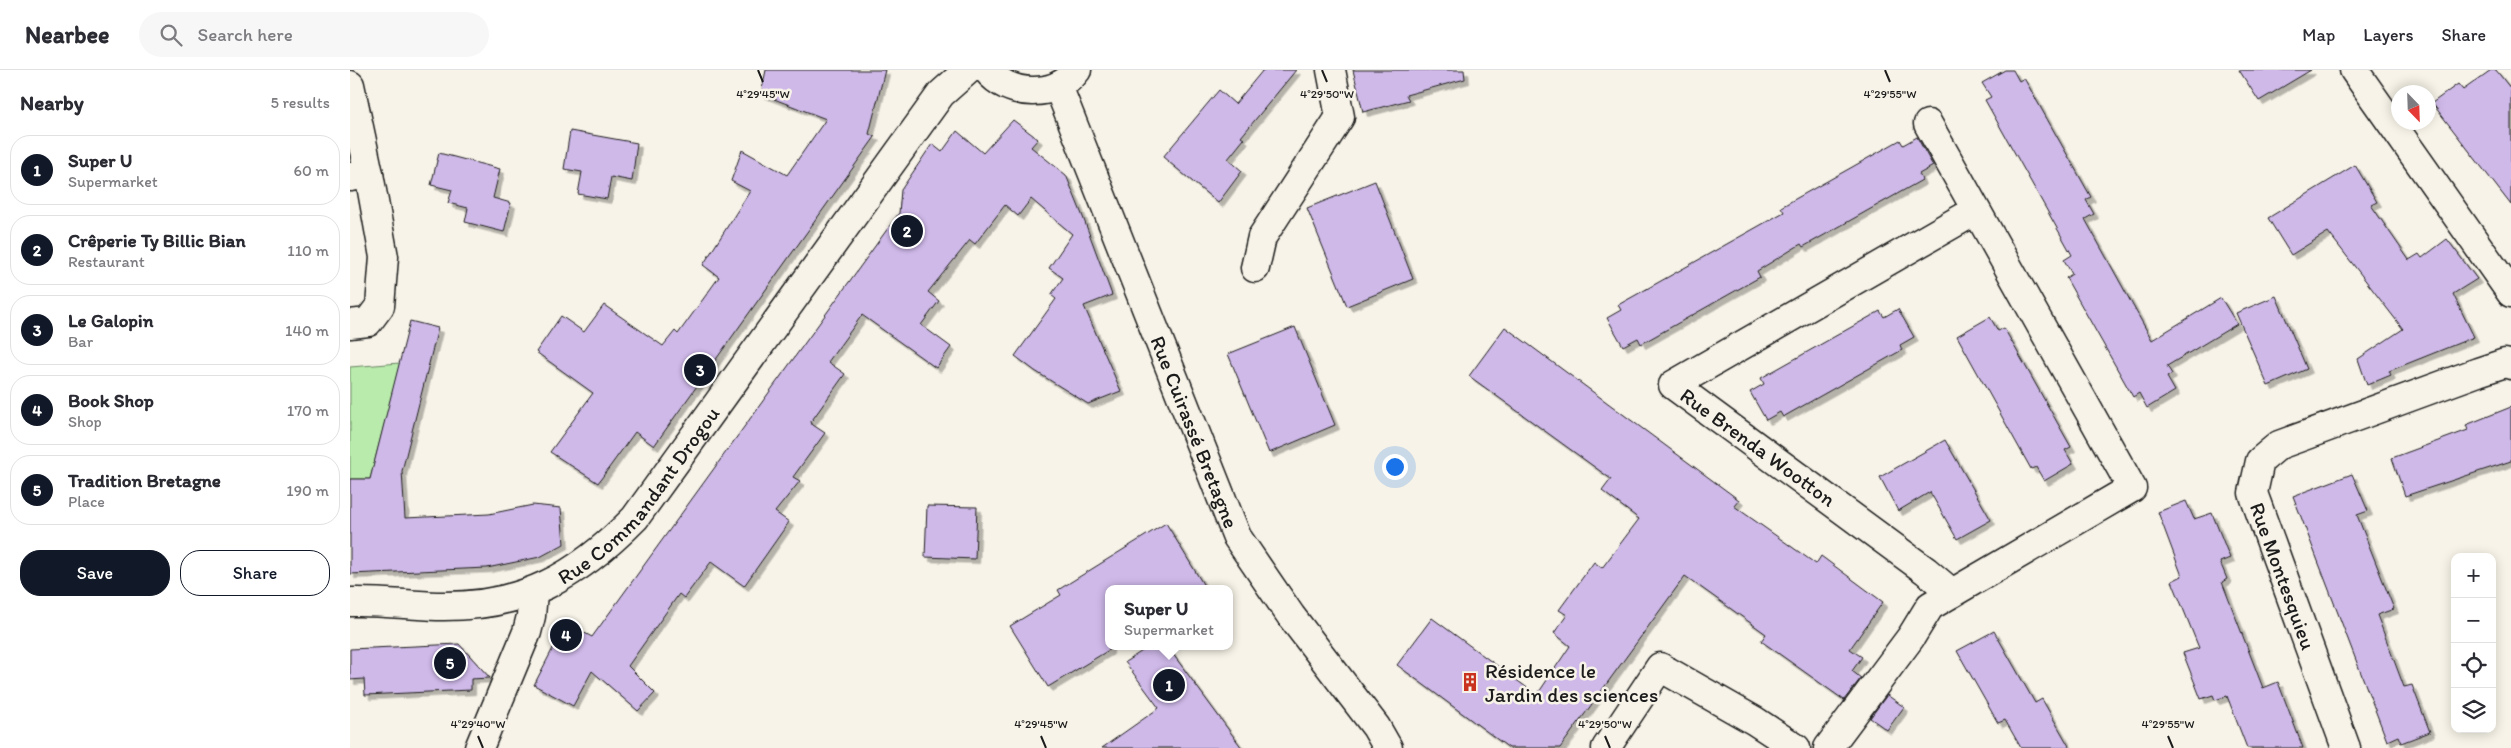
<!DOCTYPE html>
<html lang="en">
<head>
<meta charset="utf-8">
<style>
  :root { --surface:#fff; --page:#f7f7f7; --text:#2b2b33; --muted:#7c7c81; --line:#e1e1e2; --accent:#111827 }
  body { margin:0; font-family:Itim,sans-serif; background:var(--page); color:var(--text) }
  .controls { position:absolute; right:15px; bottom:15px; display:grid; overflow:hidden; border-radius:10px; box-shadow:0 2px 12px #0003 }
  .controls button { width:45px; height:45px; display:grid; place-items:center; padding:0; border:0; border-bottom:1px solid var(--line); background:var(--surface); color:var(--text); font:25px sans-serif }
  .compass { position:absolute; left:2041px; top:15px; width:45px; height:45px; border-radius:50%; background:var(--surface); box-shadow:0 2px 12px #0003; rotate:157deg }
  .you { position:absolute; left:1044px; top:396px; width:18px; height:18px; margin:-12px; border:4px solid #fff; border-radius:50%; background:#1a73e8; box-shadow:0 0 0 8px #1a73e833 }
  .badge { display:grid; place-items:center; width:32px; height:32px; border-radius:50%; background:var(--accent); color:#fff; font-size:16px; font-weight:700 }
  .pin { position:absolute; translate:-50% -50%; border:2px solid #fff; box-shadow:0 1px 5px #0006 }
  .popup { position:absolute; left:755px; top:515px; width:128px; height:65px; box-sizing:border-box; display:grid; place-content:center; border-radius:10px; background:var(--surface); filter:drop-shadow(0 1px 4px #0005); font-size:16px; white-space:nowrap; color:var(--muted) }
  .popup b { font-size:19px; color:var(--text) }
  .popup::after { content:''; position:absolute; left:50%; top:100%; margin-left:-10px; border:10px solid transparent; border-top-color:var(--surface) }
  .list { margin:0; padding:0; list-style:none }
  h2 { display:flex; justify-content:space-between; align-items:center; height:65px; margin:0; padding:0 20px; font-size:21px }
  h2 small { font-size:16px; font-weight:400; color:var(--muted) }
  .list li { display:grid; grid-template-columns:32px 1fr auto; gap:15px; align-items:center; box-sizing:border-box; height:70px; margin:0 10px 10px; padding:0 10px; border:1px solid var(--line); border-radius:20px }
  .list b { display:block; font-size:19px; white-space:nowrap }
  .list p { margin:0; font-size:16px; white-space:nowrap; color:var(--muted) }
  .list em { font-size:16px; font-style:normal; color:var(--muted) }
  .actions { display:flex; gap:10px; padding:15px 20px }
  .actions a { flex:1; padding:11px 0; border:1px solid var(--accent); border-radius:20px; text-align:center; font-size:18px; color:var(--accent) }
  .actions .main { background:var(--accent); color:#fff }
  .icon { flex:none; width:28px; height:28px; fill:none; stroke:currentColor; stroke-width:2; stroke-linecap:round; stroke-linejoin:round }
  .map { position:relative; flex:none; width:2161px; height:678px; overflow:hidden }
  header { display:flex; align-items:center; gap:30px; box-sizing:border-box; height:70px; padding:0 25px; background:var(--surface); border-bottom:1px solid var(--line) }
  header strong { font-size:24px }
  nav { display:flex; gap:28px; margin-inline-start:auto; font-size:18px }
  .search { width:350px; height:45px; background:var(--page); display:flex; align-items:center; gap:12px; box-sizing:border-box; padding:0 18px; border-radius:28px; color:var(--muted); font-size:19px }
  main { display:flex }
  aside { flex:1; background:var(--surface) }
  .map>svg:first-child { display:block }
  .green { fill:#b9ecac; stroke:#6a8464 }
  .building { fill:#cfb9e9; stroke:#1c1c1c; filter:url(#shadow) }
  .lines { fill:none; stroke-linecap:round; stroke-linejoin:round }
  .minor-casing { stroke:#1c1c1c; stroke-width:31 }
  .minor { stroke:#f7f3e8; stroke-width:28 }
  .ticks { fill:none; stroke:#1c1c1c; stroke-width:2 }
  .labels { text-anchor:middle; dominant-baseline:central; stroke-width:5; stroke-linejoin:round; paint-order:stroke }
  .street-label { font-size:21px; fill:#1c1c1c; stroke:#f7f3e8 }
  .poi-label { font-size:21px; fill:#1c1c1c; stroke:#f7f3e8; text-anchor:start }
  .ticks-label { font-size:12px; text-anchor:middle; fill:#1c1c1c; stroke:#f7f3e8; stroke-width:5; stroke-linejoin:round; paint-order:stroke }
</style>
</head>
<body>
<header>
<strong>Nearbee</strong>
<div class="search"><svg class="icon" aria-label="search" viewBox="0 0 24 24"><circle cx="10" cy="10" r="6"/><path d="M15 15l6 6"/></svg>Search here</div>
<nav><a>Map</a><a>Layers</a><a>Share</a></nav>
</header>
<main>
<aside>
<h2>Nearby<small>5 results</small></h2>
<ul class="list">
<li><span class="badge">1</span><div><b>Super U</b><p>Supermarket</p></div><em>60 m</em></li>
<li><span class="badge">2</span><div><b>Crêperie Ty Billic Bian</b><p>Restaurant</p></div><em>110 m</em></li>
<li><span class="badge">3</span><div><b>Le Galopin</b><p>Bar</p></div><em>140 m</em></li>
<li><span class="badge">4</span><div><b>Book Shop</b><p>Shop</p></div><em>170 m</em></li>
<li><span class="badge">5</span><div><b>Tradition Bretagne</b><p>Place</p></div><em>190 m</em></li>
</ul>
<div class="actions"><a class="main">Save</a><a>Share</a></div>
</aside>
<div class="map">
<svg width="2161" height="678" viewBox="0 0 2161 678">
  <defs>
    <filter id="shadow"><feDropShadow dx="4.5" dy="4.5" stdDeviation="0" flood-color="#0004"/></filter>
  </defs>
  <rect width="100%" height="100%" fill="#f7f3e8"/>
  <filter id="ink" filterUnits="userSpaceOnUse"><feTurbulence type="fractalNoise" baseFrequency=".02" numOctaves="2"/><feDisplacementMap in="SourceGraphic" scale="10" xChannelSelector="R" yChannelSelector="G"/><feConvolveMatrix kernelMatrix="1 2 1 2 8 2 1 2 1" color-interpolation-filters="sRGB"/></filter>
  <g filter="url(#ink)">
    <path class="green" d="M50 293 20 409H0V297Z"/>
    <path class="building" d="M416 0H535L519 64 525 67 304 376 285 362 248 413 200 382 243 323 186 282 211 246 234 262 254 235 313 276 325 261 328 264 369 207 353 195 400 121 381 111 392 80 437 105 476 49 411 24Z
      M913 0H946L891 67 894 69 878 89 892 101 868 133 813 87 869 20 885 34Z
      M1003 0H1114L1115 9 1056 25 1059 30 1013 42Z
      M1655 0H1663L1669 11 1674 8 1741 127 1736 130 1744 144 1735 149 1802 270 1871 228 1887 254 1817 296 1822 304 1817 307 1825 321 1797 338 1789 323 1783 327 1716 208 1722 204 1714 190 1722 185 1635 30 1641 27 1632 13Z
      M1889 0H1961L1909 31Z
      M2141 0H2146L2161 19V135L2082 33 2108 14 2113 20Z
      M663 50 688 69 681 77 716 105 733 147 762 225 734 236 771 321 738 334 685 301 665 286 706 229 701 225 713 208 699 198 722 164 681 129 668 146 655 135 625 174 620 170 578 222 589 231 571 255 601 277 586 298 512 245 478 292 495 304 460 353 475 363 443 407 450 411 425 442 439 452 394 516 361 492 334 528 329 524 278 596 305 623 288 641 242 601 223 636 184 615 216 553 242 567 549 143 551 120 582 74 592 82 607 61 633 83Z
      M220 61 287 73 282 111 261 107 257 129 228 124 232 102 214 99Z
      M1567 67 1583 96 1569 104 1572 110 1453 177 1451 174 1407 201 1410 207 1291 274 1288 268 1273 276 1257 248 1271 240 1268 235 1434 142 1431 137 1504 96 1550 70 1553 75Z
      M89 83 150 99 143 128 161 133 154 162 115 152 118 138 98 133 102 120 81 115Z
      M2005 95 2027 132 2021 135 2059 190 2069 184 2072 188 2097 169 2127 209 2103 224 2124 267 2039 301 2041 305 2017 315 2008 289 2053 259 1978 162 1941 185 1918 148Z
      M1025 111 1063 209 997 236 957 138Z
      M1926 226 1957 299 1918 316 1886 243Z
      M1548 239 1564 267 1550 275 1552 280 1433 347 1430 342 1416 350 1400 322 1414 314 1411 308 1530 241 1534 247Z
      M1640 247 1648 261 1654 258 1721 377 1715 380 1723 394 1694 411 1686 397 1681 399 1607 266Z
      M60 251 88 258 52 401 55 448 139 444 183 435 211 438 214 474 190 487 137 498 0 504V409H20Z
      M945 257 985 355 919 383 878 284Z
      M1155 257 1389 430 1384 436 1466 494 1471 486 1533 532 1500 579 1512 587 1502 601 1511 608 1494 630 1411 571 1416 564 1335 506 1210 678H1159L1047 595 1082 548 1187 625 1220 576 1204 563 1217 545 1209 540 1244 492 1252 498 1289 449 1252 421 1261 409 1119 306Z
      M2161 337V391L2055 426 2042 388 2118 360 2116 355Z
      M1595 370 1641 450 1607 469 1580 422 1548 441 1530 407Z
      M2002 404 2018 441 2007 445 2044 539 2027 545 2054 617 2062 615 2080 662 2051 673 2048 666 2037 671 1943 426Z
      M1836 431 1844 449 1862 443 1880 488 1870 492 1877 509 1872 512 1913 618 1928 612 1953 678H1897L1877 626 1865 630 1863 625 1851 629 1833 583 1849 578 1822 511 1832 506 1808 442Z
      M577 436 627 437 625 489 575 487Z
      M816 453 856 519H759V580L698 617 660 556 711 525 708 520Z
      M1644 561 1685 633 1692 629 1720 678H1671L1655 650 1648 653 1607 581Z
      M109 574 140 608 121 609V620L15 625 14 609 0 610V579Z
      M800 576H817L892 678H752L809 638 775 592Z
      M1537 625 1554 637 1537 660 1520 648Z"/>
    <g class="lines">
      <g class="minor-casing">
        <g id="minor">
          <path d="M637 0C658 27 706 29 727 0"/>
          <path d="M2004 0 2161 223"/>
          <path d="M0 15 19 104 1 107"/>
          <path id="s1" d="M708 16 887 467 941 546 1026 657 1038 678"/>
          <path d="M905 198 912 167 990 47 981 0"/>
          <path d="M0 254 18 252 30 236 34 187 19 104"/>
          <path d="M1602 523 1576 501 1323 315 1625 141"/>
          <path id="s2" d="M0 532C29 531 58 535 87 536 172 538 227 507 285 448L591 24 618 0"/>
          <path d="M129 678 177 562 181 546 183 523"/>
          <path d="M1256 678 1310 597 1405 651 1446 678"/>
          <path d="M1478 678 1561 567 1580 536 1782 418 1578 54"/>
          <path d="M1996 678 1903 423 1910 391 1929 375 2128 302 2155 293 2161 295"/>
        </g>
      </g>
      <use href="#minor" class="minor"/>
    </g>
  </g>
  <path class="ticks" d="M408 0 413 12M972 0 977 12M1535 0 1540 12M128 666 133 678M691 666 696 678M1255 666 1260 678M1818 666 1823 678"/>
  <defs>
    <g id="building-bare" transform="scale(1.5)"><path d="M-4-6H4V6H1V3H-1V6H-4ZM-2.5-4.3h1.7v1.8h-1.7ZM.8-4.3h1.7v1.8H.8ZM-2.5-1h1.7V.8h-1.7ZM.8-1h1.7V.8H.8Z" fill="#c8321e" stroke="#f7f3e8" stroke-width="2.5" paint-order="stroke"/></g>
  </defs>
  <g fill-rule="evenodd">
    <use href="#building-bare" x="1120" y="612"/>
  </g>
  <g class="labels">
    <g class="street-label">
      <text stroke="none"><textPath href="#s1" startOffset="372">Rue Cuirassé Bretagne</textPath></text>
      <text transform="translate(1408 377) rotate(36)">Rue Brenda Wootton</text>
      <text stroke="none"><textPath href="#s2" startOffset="330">Rue Commandant Drogou</textPath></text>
      <text transform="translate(1933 506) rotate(70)">Rue Montesquieu</text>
    </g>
    <g class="poi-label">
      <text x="1135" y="600">Résidence le<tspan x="1135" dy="24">Jardin des sciences</tspan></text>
    </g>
  </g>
  <g class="ticks-label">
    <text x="413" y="28">4°29'45"W</text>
    <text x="977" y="28">4°29'50"W</text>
    <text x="1540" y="28">4°29'55"W</text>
    <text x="128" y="658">4°29'40"W</text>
    <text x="691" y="658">4°29'45"W</text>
    <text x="1255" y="658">4°29'50"W</text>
    <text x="1818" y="658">4°29'55"W</text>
  </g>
</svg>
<div class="controls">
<button>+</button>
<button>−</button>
<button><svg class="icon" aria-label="locate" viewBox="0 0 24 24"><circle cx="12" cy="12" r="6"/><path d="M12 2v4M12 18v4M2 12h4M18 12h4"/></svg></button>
<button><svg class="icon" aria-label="layers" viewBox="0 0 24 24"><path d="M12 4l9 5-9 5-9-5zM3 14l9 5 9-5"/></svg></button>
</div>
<svg class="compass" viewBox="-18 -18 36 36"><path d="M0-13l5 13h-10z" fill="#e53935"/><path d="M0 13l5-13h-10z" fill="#7c7c81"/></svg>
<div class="you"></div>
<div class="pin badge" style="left:819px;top:615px">1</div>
<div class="popup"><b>Super U</b>Supermarket</div>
<div class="pin badge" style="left:557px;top:161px">2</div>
<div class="pin badge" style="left:350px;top:300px">3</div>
<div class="pin badge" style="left:216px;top:565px">4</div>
<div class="pin badge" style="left:100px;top:593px">5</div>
</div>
</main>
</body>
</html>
